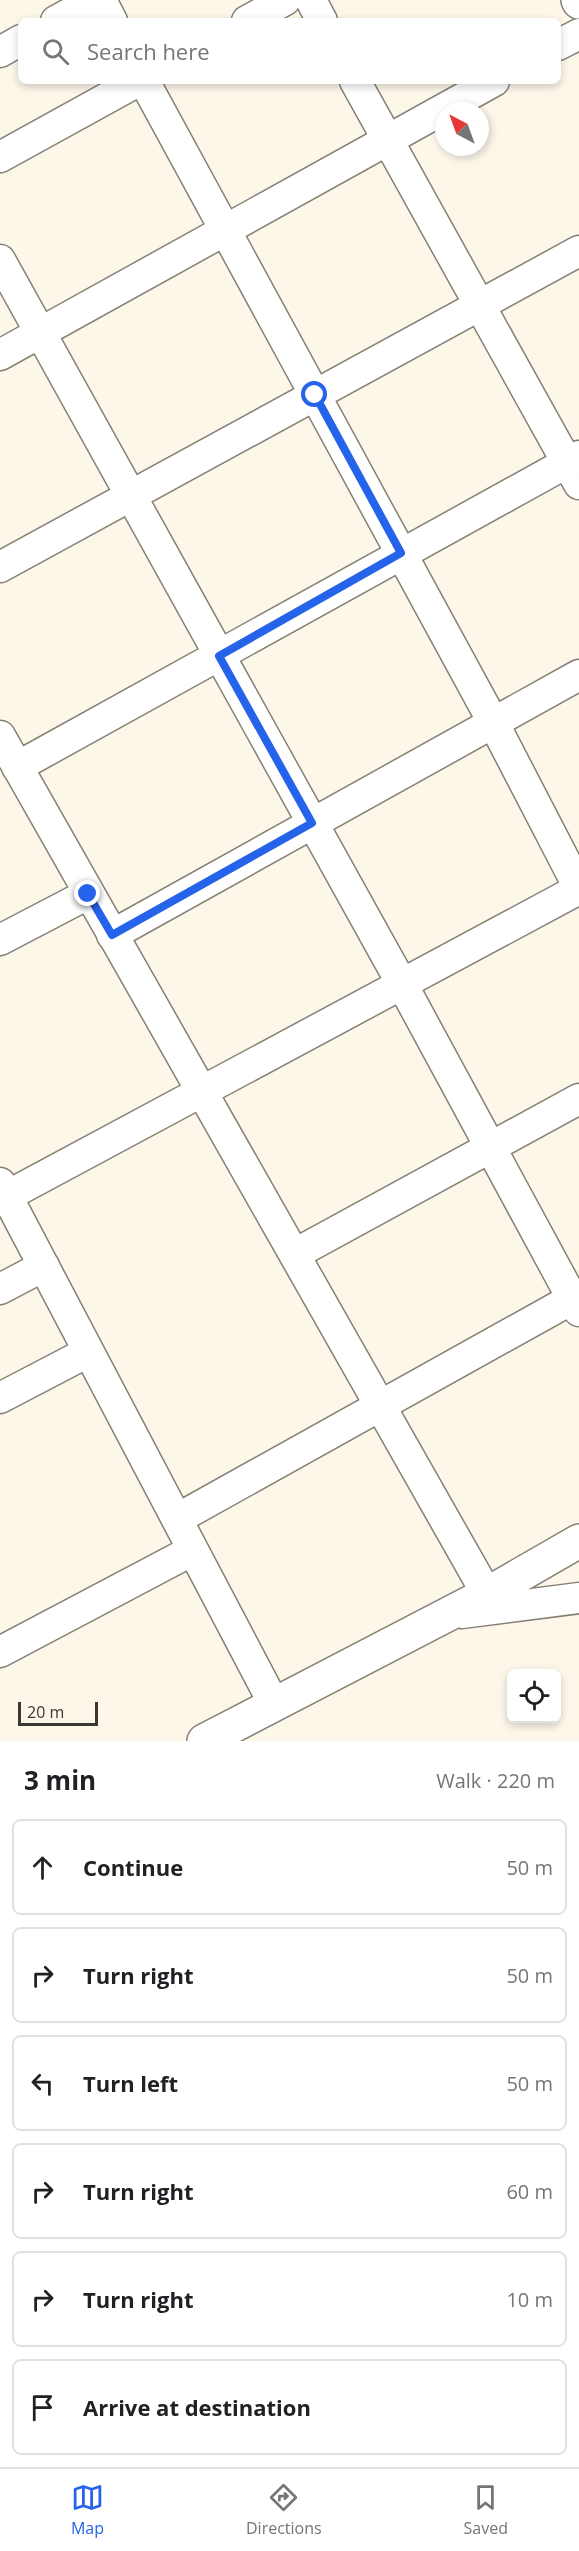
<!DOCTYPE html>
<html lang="en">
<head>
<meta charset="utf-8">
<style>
  :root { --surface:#fff; --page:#f2f2f2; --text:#202124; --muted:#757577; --line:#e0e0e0; --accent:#2563eb }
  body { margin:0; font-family:"Open Sans",sans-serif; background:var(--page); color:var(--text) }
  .controls { position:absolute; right:18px; bottom:18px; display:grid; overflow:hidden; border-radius:9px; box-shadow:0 3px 9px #0003 }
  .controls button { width:54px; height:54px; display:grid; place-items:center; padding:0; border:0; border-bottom:2px solid var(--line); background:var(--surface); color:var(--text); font:30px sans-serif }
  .compass { position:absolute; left:435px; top:102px; width:54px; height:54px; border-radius:50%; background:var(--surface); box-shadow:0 3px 9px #0003; rotate:319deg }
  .scale { position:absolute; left:18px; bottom:15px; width:80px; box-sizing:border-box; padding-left:6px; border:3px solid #3c3934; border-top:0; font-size:16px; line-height:21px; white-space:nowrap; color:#3c3934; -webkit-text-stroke:4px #fdf7ea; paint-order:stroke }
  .stop { position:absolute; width:18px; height:18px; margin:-14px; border:4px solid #2563eb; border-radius:50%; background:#fff }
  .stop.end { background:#2563eb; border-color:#fff; box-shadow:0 2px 6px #0008 }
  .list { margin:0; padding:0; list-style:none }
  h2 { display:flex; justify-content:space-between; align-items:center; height:78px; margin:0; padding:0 24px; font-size:26px }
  h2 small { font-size:20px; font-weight:400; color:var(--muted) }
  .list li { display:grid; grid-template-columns:39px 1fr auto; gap:18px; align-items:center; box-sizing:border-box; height:96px; margin:0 12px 12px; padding:0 12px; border:2px solid var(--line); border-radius:9px }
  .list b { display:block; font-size:22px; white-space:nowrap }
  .list em { font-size:20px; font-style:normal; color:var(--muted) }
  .icon { flex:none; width:33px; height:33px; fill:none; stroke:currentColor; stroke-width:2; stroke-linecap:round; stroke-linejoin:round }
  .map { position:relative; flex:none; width:579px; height:1741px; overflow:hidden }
  .search { position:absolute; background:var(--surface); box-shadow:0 3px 9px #0003; left:18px; right:18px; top:18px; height:66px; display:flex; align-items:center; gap:15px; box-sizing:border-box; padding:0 21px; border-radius:9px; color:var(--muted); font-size:22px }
  .sheet { height:726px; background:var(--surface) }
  nav { display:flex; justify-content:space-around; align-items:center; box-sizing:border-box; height:84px; border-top:2px solid var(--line); background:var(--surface); font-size:16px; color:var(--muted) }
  nav a { display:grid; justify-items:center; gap:3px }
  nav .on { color:var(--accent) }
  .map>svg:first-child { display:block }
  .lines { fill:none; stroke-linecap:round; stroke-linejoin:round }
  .minor-casing { stroke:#858074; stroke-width:33 }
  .tertiary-casing { stroke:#858074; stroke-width:36 }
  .secondary-casing { stroke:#858074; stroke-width:36 }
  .minor { stroke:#fff; stroke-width:30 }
  .tertiary { stroke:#fff; stroke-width:33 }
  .secondary { stroke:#fff; stroke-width:33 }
  .route { stroke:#2563eb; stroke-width:8 }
</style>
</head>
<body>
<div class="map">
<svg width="579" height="1741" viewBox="0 0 579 1741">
  <rect width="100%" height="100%" fill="#fdf7ea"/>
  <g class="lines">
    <g class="minor-casing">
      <path id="minor" d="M101 0 112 21
        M311 0 322 21
        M56 21 94 0
        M247 21 285 0
        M558 45 579 34
        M0 52 21 40
        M144 81 493 722 579 888
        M355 81 579 484
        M0 157 138 81
        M0 260 402 984 579 1311
        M0 355 494 81
        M0 567 579 251
        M0 736 487 1594
        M17 767 579 456
        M112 935 579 675
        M0 940 88 894
        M0 1183 274 1704
        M7 1196 579 889
        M295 1254 579 1099
        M0 1289 44 1266
        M0 1398 88 1352
        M177 1519 579 1295
        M462 1613 579 1598
        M0 1652 193 1550"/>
    </g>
    <g class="tertiary-casing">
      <path id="tertiary" d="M204 1741 487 1594 579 1541"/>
    </g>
    <g class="secondary-casing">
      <path id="secondary" d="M578 0 579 2"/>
    </g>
    <use href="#minor" class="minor"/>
    <use href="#tertiary" class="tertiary"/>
    <use href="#secondary" class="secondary"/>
  </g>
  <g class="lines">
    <path class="route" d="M88 894 112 935 312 823 219 656 401 553 315 395"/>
  </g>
</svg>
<div class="controls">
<button><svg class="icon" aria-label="locate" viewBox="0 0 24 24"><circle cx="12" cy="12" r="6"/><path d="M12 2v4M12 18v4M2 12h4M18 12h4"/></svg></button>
</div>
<svg class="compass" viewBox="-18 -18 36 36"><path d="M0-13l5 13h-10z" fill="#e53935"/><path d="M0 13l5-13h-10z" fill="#757577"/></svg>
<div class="scale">20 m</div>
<div class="stop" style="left:315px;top:395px"></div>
<div class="stop end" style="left:88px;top:894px"></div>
<div class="search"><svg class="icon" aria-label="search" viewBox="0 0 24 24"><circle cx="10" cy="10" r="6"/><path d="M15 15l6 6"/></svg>Search here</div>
</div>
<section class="sheet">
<h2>3 min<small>Walk · 220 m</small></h2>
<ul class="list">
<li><svg class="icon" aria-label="ahead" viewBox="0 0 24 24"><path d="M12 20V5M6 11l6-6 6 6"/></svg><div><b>Continue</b></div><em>50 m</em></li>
<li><svg class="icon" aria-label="right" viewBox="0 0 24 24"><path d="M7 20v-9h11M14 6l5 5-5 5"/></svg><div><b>Turn right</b></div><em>50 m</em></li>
<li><svg class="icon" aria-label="left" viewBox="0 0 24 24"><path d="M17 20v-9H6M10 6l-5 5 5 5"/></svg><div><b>Turn left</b></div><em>50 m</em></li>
<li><svg class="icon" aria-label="right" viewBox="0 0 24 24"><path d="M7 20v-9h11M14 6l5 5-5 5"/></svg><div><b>Turn right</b></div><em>60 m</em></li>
<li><svg class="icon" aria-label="right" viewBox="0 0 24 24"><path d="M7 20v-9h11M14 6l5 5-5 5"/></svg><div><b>Turn right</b></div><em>10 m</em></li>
<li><svg class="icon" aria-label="arrive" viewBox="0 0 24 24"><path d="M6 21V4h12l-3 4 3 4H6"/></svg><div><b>Arrive at destination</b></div></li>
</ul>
</section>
<nav>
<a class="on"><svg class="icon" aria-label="map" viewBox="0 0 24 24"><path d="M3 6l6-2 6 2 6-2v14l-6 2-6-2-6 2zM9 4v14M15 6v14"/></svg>Map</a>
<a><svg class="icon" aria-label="directions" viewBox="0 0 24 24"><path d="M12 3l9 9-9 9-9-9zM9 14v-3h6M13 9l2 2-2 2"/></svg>Directions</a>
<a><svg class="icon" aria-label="saved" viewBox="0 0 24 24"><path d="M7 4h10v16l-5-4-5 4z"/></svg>Saved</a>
</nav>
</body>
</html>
